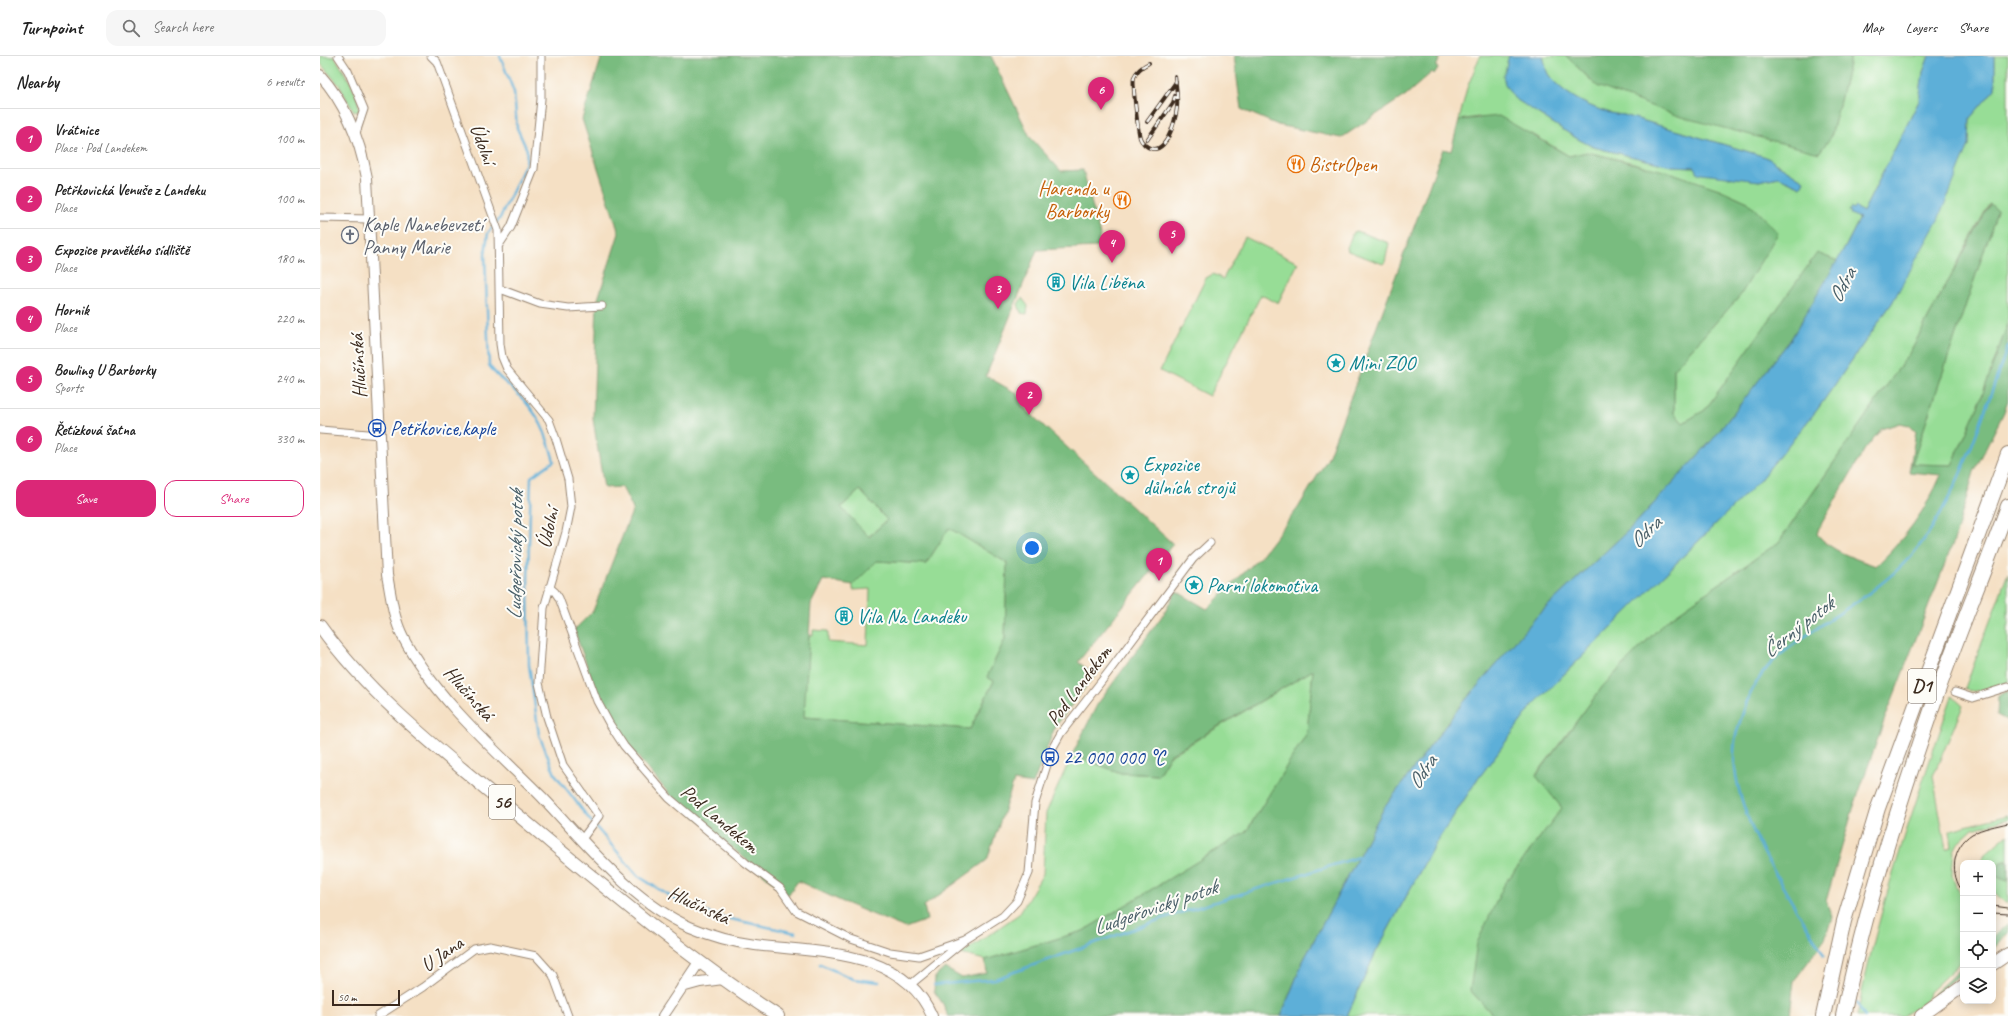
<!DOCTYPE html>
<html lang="en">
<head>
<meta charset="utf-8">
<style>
  :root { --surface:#fff; --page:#f6f6f6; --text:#222; --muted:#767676; --line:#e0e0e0; --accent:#db2777 }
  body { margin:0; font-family:Caveat,sans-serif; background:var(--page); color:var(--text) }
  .controls { position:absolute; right:12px; bottom:12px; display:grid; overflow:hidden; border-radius:8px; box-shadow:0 2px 10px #0003 }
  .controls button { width:36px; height:36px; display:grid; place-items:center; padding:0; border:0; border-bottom:1px solid var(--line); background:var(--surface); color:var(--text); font:20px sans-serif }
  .scale { position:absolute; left:12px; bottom:10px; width:68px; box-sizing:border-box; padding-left:4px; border:2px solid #3b2a1e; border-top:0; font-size:11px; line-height:14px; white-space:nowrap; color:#3b2a1e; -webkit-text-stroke:3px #fdfcf7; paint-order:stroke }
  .you { position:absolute; left:712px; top:492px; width:14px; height:14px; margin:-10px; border:3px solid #fff; border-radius:50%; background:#1a73e8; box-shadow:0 0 0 6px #1a73e833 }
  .badge { display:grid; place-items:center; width:26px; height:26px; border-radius:50%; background:var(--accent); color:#fff; font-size:13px; font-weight:700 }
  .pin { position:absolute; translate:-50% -33px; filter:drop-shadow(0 1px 2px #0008) }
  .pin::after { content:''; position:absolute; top:21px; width:14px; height:12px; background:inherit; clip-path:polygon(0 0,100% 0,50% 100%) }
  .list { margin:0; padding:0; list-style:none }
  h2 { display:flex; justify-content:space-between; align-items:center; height:52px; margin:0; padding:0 16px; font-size:17px }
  h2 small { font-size:13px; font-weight:400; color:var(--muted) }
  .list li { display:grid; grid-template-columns:26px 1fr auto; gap:12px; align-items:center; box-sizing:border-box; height:60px; padding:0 16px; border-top:1px solid var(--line) }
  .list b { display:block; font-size:15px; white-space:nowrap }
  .list p { margin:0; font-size:13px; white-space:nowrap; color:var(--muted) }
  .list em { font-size:13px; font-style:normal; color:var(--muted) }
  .actions { display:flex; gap:8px; padding:12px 16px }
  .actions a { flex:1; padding:9px 0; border:1px solid var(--accent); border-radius:12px; text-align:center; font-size:14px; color:var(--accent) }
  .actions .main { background:var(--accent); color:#fff }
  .icon { flex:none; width:22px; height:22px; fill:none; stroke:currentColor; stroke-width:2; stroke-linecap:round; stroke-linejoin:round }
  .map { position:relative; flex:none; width:1688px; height:960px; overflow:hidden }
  header { display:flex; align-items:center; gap:24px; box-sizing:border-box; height:56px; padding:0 20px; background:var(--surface); border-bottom:1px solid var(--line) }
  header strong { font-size:19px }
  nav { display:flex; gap:22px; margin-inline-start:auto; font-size:14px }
  .search { width:280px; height:36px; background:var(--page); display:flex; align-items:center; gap:10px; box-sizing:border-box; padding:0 14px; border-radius:12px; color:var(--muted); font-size:15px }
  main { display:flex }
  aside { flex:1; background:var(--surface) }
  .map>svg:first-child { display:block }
  .green { fill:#97dd96; stroke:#69845a }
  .forest { fill:#79bc7f; stroke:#5a734e; fill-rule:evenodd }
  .water { fill:#5dafd8; stroke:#4c6c7b }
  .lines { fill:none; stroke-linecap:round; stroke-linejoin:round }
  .stream { stroke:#5dafd8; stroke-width:2.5 }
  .street-casing { stroke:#988571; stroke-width:9 }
  .secondary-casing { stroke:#988571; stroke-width:12 }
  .primary-casing { stroke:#988571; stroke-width:14 }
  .highway-casing { stroke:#988571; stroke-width:16 }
  .street { stroke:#fff; stroke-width:7 }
  .secondary { stroke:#fff; stroke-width:10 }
  .primary { stroke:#fff; stroke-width:12 }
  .highway { stroke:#fff; stroke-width:14 }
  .tram { stroke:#3b2a1e; stroke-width:1 }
  .rail-casing { stroke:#3b2a1e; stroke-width:4 }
  .rail { stroke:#fdfcf7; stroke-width:2.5; stroke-dasharray:8; stroke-linecap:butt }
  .labels { text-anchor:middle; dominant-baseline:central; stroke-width:4; stroke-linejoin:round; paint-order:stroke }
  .shield { fill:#fdfcf7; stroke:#75695f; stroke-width:1 }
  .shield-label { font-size:19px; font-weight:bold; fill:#3b2a1e }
  .street-label { font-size:20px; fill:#3b2a1e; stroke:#fdfcf7 }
  .food-label { font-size:20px; fill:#c56008; stroke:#fdfcf7; text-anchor:start }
  .worship-label { font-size:20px; fill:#5b616d; stroke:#fdfcf7; text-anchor:start }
  .culture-label { font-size:20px; fill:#0d838f; stroke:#fdfcf7; text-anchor:start }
  .transit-label { font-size:20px; fill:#164399; stroke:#fdfcf7; text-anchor:start }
  .water-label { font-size:21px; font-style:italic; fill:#495f68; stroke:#fdfcf7 }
</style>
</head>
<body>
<header>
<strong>Turnpoint</strong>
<div class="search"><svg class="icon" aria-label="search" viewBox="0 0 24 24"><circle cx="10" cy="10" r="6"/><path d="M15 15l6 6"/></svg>Search here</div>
<nav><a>Map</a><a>Layers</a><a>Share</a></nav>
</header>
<main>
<aside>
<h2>Nearby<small>6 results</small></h2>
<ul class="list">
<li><span class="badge">1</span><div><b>Vrátnice</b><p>Place · Pod Landekem</p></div><em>100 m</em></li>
<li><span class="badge">2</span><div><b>Petřkovická Venuše z Landeku</b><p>Place</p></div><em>100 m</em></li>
<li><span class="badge">3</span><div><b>Expozice pravěkého sídliště</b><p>Place</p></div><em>180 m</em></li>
<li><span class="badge">4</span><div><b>Hornik</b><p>Place</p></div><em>220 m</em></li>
<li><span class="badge">5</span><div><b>Bowling U Barborky</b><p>Sports</p></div><em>240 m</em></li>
<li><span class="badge">6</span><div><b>Řetízková šatna</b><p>Place</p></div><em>330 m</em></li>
</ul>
<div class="actions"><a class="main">Save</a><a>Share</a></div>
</aside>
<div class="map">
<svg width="1688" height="960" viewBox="0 0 1688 960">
  <rect width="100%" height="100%" fill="#fdfcf7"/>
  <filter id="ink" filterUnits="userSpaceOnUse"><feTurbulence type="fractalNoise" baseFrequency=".025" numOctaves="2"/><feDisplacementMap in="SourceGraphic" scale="8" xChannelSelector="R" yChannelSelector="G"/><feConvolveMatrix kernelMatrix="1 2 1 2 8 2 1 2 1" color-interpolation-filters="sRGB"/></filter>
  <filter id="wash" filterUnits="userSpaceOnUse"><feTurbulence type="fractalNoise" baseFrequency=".012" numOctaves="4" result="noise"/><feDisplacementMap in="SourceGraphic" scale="16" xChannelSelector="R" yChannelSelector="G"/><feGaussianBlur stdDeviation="0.9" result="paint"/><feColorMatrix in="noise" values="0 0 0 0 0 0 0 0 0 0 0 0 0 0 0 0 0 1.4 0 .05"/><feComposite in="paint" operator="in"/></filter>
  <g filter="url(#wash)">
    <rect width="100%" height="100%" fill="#f5e0c4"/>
    <path class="green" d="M0 0 15 1C24 17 39 36 39 55L34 56 19 29 0 7Z
      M1160 0H1189C1183 13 1190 29 1194 42L1256 82 1273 91 1351 110 1376 111 1439 125 1459 121 1481 131 1484 125 1446 101 1304 59C1280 58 1242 39 1228 18 1225 13 1225 5 1223 0H1246L1277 30 1511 81 1531 0H1609L1603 16 1599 45 1543 156 1535 151 1533 153 1531 151 1529 155 1532 156 1531 158 1540 162 1518 205 1497 198 1385 354 1363 367 1354 357V312L1420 240 1428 146 1399 133 1314 107 1267 96 1249 100 1214 79 1158 61 1139 64 1147 32Z
      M1675 0H1688V267L1658 351 1632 409 1592 408 1674 165 1677 154 1669 148 1590 296 1459 486 1346 565 1283 630 1216 719 1242 752 1184 829 1150 934 1174 960H1027L1056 896 1112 793 1155 727 1213 649 1438 426 1497 354 1572 247 1649 89 1650 62 1675 33Z
      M1037 175 1069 187 1065 206 1063 208 1028 195 1027 192 1033 176Z
      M925 181 978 207 958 247 941 239 889 340 840 315 886 222 893 218 903 223Z
      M702 242 708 250 707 258 701 257 698 248Z
      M540 434 567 464 548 481 521 451Z
      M629 472 687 507 685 583 667 621 674 625 650 673 483 661 489 579H493V574L508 575V586L548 589 550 533 533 534V529L557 505 606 508Z
      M1688 517V626L1662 634 1649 636 1645 632Z
      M993 614 987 677 926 776 763 875 665 904 641 898 699 858 723 818 726 757 752 699 801 717 838 719 850 700Z
      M1632 640 1643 650 1613 720 1626 793 1632 791 1630 775 1634 773 1688 759V763L1653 773 1638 787 1634 795 1632 818 1636 831 1643 841V904L1609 936 1607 944 1582 960H1537C1558 851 1596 745 1632 640Z
      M1688 778V805H1684L1675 815 1676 820 1688 824V847C1667 835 1673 829 1673 807H1660L1665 798Z"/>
    <path class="forest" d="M282 0H671L710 81 741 115 763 114 780 179 777 191 717 194 666 320 696 337 703 351 853 488 758 606 775 619 735 671 713 728 694 725 667 804 604 850 607 864 585 872 523 846 478 825 468 839 351 740 305 686 279 642 254 574 273 555 313 453 302 431 284 432 273 363 277 246 299 177 262 63ZM540 434 567 464 549 481 521 451ZM629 472 687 507 685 583 667 621 674 625 650 673 484 661 491 548 503 524 533 529 557 505 606 508Z
      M914 0H1121L1116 11 1118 12 1114 18 1112 16 1086 39 1021 82 958 69 921 53Z
      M1246 0H1531L1511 81 1499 97 1358 60 1277 30Z
      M1179 60 1249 100 1267 96 1352 117 1399 133 1428 146 1458 177 1420 240 1354 312V357L1363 367 1385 354 1497 197 1518 205 1471 283 1394 382 1315 468 1217 560 1138 653 1064 752 983 905 961 960H628L623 948 614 935 615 921 625 912 642 922 667 917 665 904 763 875 926 776 987 677 993 614 850 699 838 719 801 717 752 699 777 649 845 556 856 535 887 553 940 501 978 452 1008 402 1123 93 1131 95 1139 64Z
      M1670 148 1677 154 1674 165 1592 408 1632 409 1658 351 1688 267V344L1684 356 1654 416 1635 482 1564 665 1533 753 1506 845 1512 861 1505 883 1474 925 1470 960H1174L1150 934 1157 887 1184 829 1242 752 1216 720 1283 630 1346 565 1459 486 1590 296ZM1580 367 1589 369 1596 376 1589 416 1621 419C1607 453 1583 485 1556 510 1536 503 1510 495 1497 478L1499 472 1545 393 1561 373Z
      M1688 635V665L1677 659 1678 640Z
      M1688 805V824L1687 825 1675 820V815L1682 806Z
      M1688 867V877L1673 893V881Z
      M1643 910V916L1615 939 1614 937Z"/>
    <path class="water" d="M1189 0H1223C1225 5 1225 13 1228 18 1242 39 1280 58 1304 59L1446 101 1484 125 1481 131 1459 121 1439 125 1382 118 1378 117 1375 111 1351 110 1273 91 1256 82 1194 42 1185 28 1183 20C1187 13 1186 7 1189 0Z
      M1609 0H1675V33L1650 62 1649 89 1618 164 1572 247 1497 354 1438 426 1213 649 1155 727 1112 793 1056 896 1027 960H961L983 905 1064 752 1138 653 1217 560 1315 468 1394 382 1471 283 1526 190 1540 162 1530 158 1531 156 1529 155 1531 151 1533 153 1535 151 1543 156 1599 45 1603 16Z"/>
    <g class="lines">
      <path class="stream" d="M180 0 194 36 197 72 207 94 206 107 180 162 168 177 165 198 169 309C177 322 186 326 197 337 219 358 226 376 234 405L211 421 208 523 209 609 219 679 235 718 270 764 318 820 359 846 396 860 476 877
        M1504 899C1471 842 1416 768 1414 700 1413 684 1419 668 1424 654 1430 634 1443 613 1460 599 1503 564 1554 541 1591 500 1637 448 1664 355 1688 290
        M500 908 533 923 559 926
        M614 929 675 923 847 861 1039 801
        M1536 946 1545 960"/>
    </g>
  </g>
  <g filter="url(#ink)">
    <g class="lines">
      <g class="street-casing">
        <path id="street" d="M18 0 28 15 44 53 36 77
          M111 0 117 6 178 174 180 288 182 301 187 313 229 364 236 383 248 423 251 451 246 476 224 552 219 627 227 661 243 709 279 760 262 783
          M0 162 50 163
          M179 189 191 171 214 113 221 43V0
          M180 233 220 248 248 252 282 250
          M0 374 60 379
          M229 531 235 536 239 542 277 645 289 667 304 690 349 742 426 807 460 832 476 855 531 883 570 896 599 900 645 884
          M1635 636 1653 642 1688 631
          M590 929 645 884 683 860 697 845 709 817 715 747 732 693 741 677 787 618 873 503 890 487
          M58 960 103 931 154 893 170 890 216 900 233 919 248 960"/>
      </g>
      <g class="secondary-casing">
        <path id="secondary" d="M0 19C26 48 40 84 47 122L67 519C71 539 73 562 83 581 116 643 173 692 222 741 266 787 311 845 370 871 391 880 412 886 435 889 496 897 583 892 612 960
          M362 931 380 926 403 923
          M343 960 379 906"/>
      </g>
      <g class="primary-casing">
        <path id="primary" d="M0 570C52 643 126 699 194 756 280 827 364 900 458 960
          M1673 908 1688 898
          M1601 960 1643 930"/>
      </g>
      <g class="highway-casing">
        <path id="highway" d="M1503 960 1524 865 1558 752 1688 398
          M1523 960C1545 854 1578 751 1613 649 1636 582 1664 517 1688 450"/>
      </g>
      <use href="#street" class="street"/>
      <use href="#secondary" class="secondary"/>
      <use href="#primary" class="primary"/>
      <use href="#highway" class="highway"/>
      <path class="tram" d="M1643 836C1629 818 1632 791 1652 778 1663 772 1676 770 1688 767
        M1673 850 1688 852
        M1673 857 1688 858"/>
      <g class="rail-casing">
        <path id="rail" d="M829 7C823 10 817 14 814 21 812 27 818 74 820 82 821 85 823 87 825 89 845 106 856 64 857 51 858 41 856 30 855 20
          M827 66 856 26
          M827 84 853 47 855 40"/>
      </g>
      <use href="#rail" class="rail"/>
    </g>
  </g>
  <defs>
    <g id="restaurant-ring" transform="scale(0.9)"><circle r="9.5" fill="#fdfcf7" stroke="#e8710a" stroke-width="1.5"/><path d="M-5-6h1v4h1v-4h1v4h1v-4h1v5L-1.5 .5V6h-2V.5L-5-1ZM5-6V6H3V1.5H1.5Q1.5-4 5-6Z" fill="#e8710a"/></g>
    <g id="church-ring" transform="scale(0.9)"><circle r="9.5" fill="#fdfcf7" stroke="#6b7280" stroke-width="1.5"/><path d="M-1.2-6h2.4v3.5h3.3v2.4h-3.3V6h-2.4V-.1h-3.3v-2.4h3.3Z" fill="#6b7280"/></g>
    <g id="building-ring" transform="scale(0.9)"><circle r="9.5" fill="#fdfcf7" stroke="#0f9aa8" stroke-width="1.5"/><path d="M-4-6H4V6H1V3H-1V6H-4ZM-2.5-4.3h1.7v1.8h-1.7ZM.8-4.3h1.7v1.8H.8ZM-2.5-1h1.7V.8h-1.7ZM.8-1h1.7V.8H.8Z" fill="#0f9aa8"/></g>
    <g id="sight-ring" transform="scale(0.9)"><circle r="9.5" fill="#fdfcf7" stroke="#0f9aa8" stroke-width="1.5"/><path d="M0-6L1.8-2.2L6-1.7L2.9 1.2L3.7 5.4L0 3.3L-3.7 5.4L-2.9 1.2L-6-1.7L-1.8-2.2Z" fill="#0f9aa8"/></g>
    <g id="bus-ring" transform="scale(0.9)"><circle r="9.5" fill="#fdfcf7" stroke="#1a4fb4" stroke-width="1.5"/><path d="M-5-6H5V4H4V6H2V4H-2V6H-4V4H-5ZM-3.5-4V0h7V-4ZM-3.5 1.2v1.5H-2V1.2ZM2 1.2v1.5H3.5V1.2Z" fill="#1a4fb4"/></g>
  </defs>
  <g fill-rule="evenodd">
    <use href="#restaurant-ring" x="976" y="108"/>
    <use href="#restaurant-ring" x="802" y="144"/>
    <use href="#church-ring" x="30" y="179"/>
    <use href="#building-ring" x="736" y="226"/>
    <use href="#sight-ring" x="1016" y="307"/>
    <use href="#bus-ring" x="57" y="372"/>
    <use href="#sight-ring" x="810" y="419"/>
    <use href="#sight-ring" x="874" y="529"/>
    <use href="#building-ring" x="524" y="560"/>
    <use href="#bus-ring" x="730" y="701"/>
  </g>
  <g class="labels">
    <g class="shield">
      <rect x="1588" y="613" width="28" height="34" rx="3"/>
      <rect x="169" y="729" width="26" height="34" rx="3"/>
    </g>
    <g class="shield-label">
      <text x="1602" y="630">D1</text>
      <text x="182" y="746">56</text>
    </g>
    <g class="street-label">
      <text transform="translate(163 88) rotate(70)">Údolní</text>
      <text transform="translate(38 310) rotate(-93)">Hlučínská</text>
      <text transform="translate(228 472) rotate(-77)">Údolní</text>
      <text transform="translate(759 629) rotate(-53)">Pod Landekem</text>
      <text transform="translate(149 637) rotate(49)">Hlučínská</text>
      <text transform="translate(400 763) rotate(40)">Pod Landekem</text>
      <text transform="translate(379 849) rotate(25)">Hlučínská</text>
      <text transform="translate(122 898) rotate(-35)">U Jana</text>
    </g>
    <g class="food-label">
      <text x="989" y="108">BistrOpen</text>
      <text x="789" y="132" text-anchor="end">Harenda u<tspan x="789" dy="23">Barborky</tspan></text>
    </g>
    <g class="worship-label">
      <text x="43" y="168">Kaple Nanebevzetí<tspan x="43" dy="23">Panny Marie</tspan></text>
    </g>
    <g class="culture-label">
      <text x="749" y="226">Vila Liběna</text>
      <text x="1029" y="307">Mini ZOO</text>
      <text x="823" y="408">Expozice<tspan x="823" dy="23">důlních strojů</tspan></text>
      <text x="887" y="529">Parní lokomotiva</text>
      <text x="537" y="560">Vila Na Landeku</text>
    </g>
    <g class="transit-label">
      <text x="70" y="372">Petřkovice,kaple</text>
      <text x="743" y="701">22 000 000 °C</text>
    </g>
    <g class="water-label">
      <text transform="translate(1522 229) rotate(-62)">Odra</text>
      <text transform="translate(1325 476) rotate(-44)">Odra</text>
      <text transform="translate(195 499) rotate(-89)">Ludgeřovický potok</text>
      <text transform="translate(1478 571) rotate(-38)">Černý potok</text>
      <text transform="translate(1102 716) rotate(-56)">Odra</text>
      <text transform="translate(835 851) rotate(-19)">Ludgeřovický potok</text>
    </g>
  </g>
</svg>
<div class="controls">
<button>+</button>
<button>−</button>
<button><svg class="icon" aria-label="locate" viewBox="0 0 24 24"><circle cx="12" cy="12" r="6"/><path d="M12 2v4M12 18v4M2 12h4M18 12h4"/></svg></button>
<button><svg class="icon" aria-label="layers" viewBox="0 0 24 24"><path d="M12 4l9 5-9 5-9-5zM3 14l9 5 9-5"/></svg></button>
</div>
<div class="scale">50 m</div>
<div class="you"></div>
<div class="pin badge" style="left:839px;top:525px">1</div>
<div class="pin badge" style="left:709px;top:359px">2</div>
<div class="pin badge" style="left:678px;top:253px">3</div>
<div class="pin badge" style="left:792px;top:207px">4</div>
<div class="pin badge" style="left:852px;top:198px">5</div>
<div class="pin badge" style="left:781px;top:54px">6</div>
</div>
</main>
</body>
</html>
